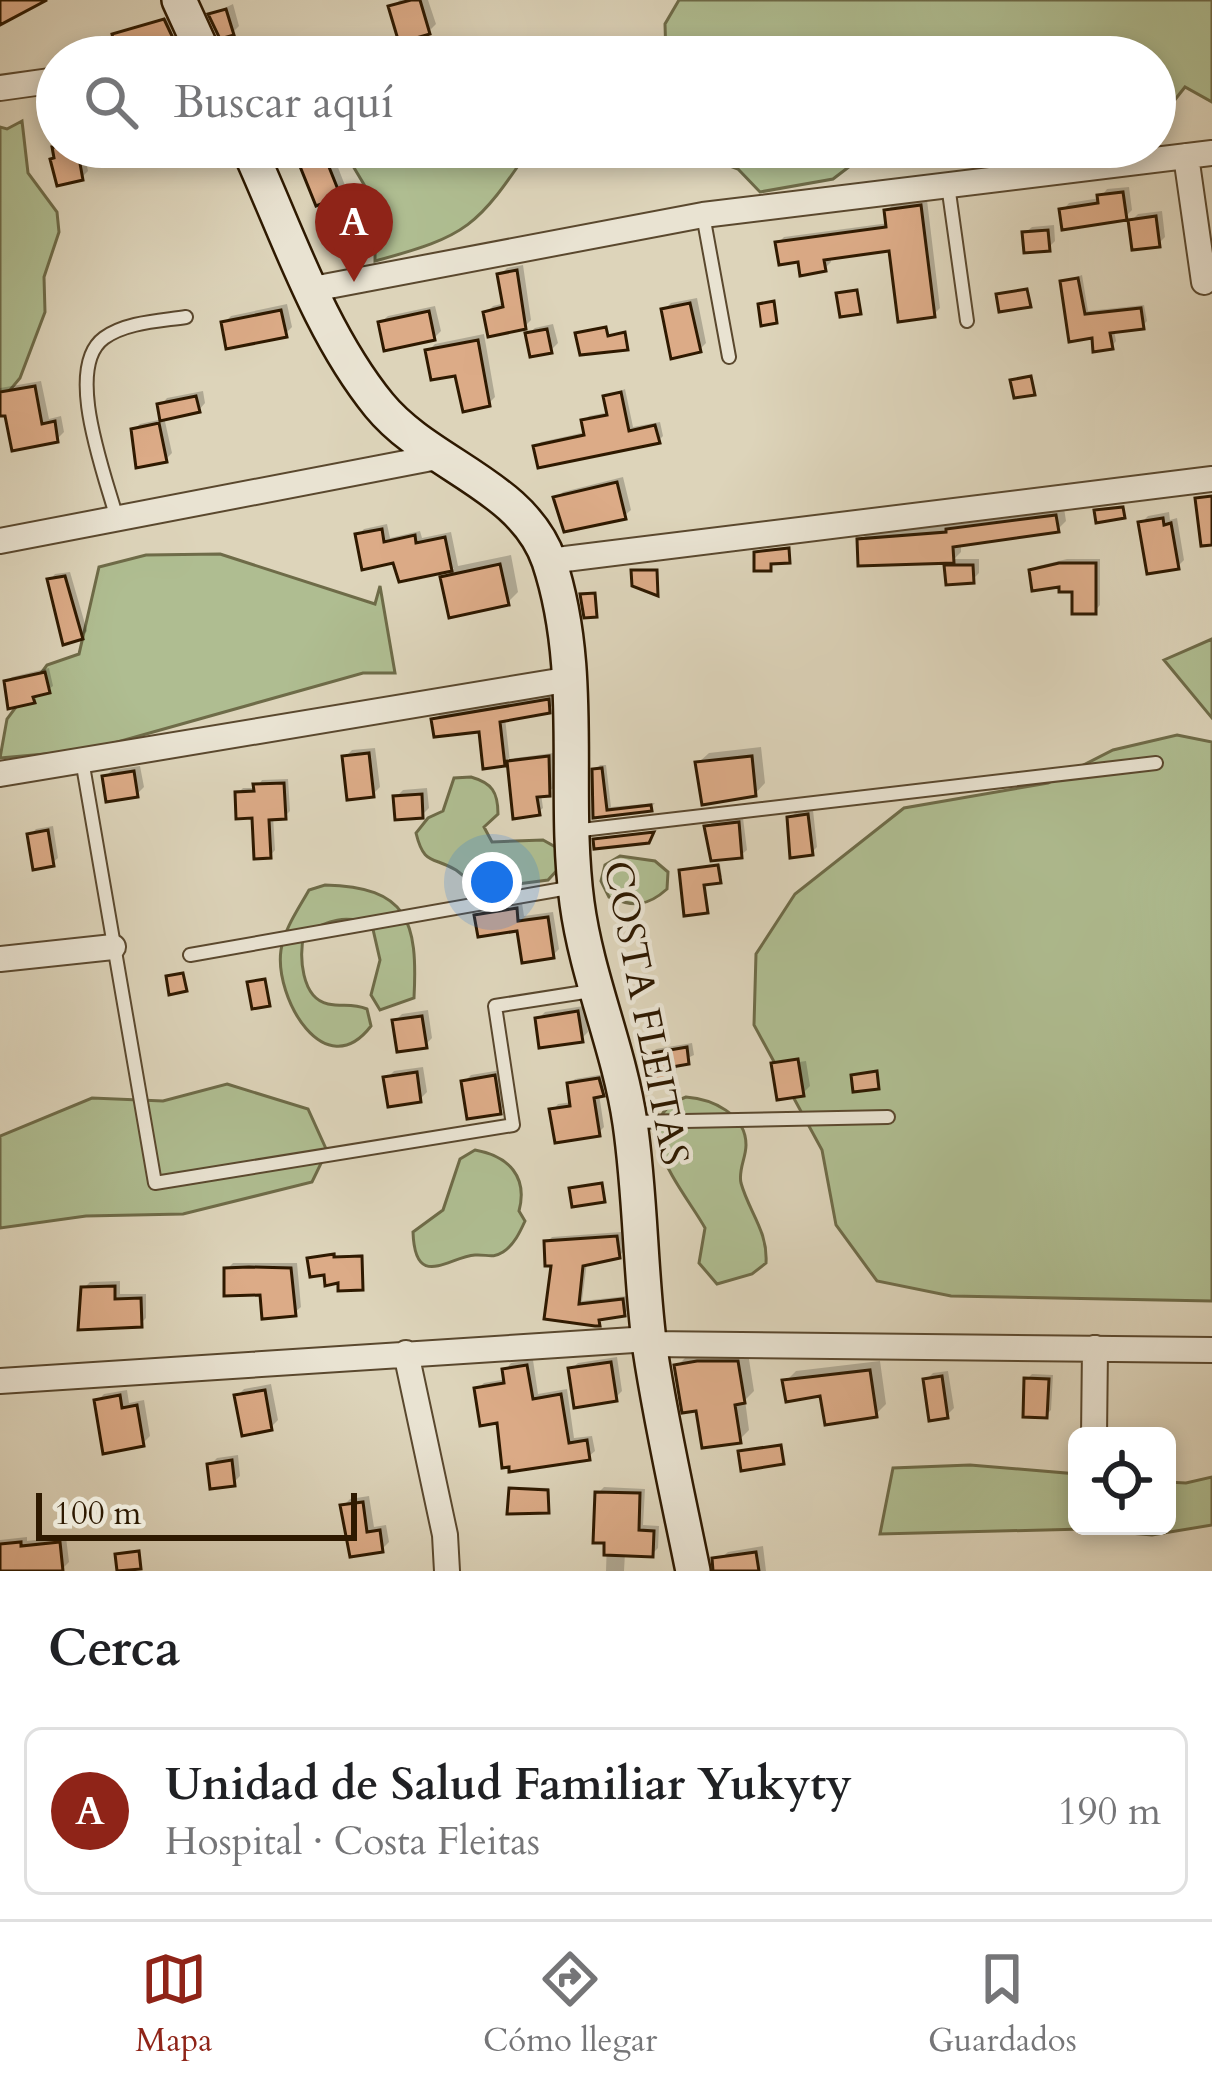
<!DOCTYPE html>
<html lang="es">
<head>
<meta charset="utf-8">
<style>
  :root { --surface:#fff; --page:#f2f2f2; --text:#202124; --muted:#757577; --line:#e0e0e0; --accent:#8f2418 }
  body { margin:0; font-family:Cardo,serif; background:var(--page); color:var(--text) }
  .controls { position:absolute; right:36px; bottom:36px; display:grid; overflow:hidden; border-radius:18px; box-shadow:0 6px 18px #0003 }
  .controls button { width:108px; height:108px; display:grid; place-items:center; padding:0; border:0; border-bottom:3px solid var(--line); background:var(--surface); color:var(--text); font:60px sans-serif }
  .scale { position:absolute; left:36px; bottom:30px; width:321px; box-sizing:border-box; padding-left:12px; border:6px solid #2e1900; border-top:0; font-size:33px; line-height:42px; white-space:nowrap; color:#2e1900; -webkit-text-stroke:9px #e9e3d2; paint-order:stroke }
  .you { position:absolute; left:492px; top:882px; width:42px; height:42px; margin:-30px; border:9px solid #fff; border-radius:50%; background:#1a73e8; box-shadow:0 0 0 18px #1a73e833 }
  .badge { display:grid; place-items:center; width:78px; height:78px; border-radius:50%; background:var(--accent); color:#fff; font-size:39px; font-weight:700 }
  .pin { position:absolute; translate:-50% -99px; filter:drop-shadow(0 3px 6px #0008) }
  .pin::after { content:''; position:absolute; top:63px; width:42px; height:36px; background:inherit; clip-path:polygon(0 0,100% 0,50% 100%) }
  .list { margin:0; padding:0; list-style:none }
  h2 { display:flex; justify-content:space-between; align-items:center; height:156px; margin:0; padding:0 48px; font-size:51px }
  h2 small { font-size:39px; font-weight:400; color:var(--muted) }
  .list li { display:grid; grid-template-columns:78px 1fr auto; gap:36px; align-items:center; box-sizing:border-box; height:168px; margin:0 24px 24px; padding:0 24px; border:3px solid var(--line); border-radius:18px }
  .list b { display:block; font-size:45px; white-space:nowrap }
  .list p { margin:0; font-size:39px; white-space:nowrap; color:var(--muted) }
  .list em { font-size:39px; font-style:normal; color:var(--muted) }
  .icon { flex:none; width:66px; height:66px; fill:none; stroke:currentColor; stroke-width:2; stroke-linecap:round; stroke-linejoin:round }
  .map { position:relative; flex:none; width:1212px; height:1571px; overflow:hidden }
  .search { position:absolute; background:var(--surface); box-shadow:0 6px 18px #0003; left:36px; right:36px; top:36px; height:132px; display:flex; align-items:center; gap:30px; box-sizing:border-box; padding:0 42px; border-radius:66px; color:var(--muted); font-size:45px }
  .sheet { height:348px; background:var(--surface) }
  nav { display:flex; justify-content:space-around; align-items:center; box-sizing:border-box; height:168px; border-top:3px solid var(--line); background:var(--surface); font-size:33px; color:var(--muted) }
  nav a { display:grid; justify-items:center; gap:6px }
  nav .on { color:var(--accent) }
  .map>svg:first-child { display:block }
  .green { fill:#afbd91; stroke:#6e6b48; stroke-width:3 }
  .shadow { fill:#0003 }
  .building { fill:#dcab87; stroke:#2e1900; stroke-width:3 }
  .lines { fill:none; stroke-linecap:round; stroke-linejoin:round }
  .service-casing { stroke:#5a482e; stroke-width:16 }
  .minor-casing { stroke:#5a482e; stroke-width:28 }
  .secondary-casing { stroke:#2e1900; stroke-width:38 }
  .service { stroke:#e9e3d2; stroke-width:12 }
  .minor { stroke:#e9e3d2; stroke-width:24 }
  .secondary { stroke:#e9e3d2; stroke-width:33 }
  .labels { text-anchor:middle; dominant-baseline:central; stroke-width:9; stroke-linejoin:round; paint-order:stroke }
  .street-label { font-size:39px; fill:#2e1900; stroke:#e9e3d2 }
</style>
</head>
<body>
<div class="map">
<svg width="1212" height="1571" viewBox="0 0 1212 1571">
  <rect width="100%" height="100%" fill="#ddd4ba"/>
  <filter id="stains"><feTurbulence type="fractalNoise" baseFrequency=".00167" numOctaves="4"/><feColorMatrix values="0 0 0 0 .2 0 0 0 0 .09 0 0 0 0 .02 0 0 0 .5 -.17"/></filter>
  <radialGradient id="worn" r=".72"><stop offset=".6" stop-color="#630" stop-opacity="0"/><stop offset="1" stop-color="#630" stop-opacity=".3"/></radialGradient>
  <path class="green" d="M679 0H1212V102L1185 87 1162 116H1155V57H666L665 24Z
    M22 121 28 173 57 212 59 232 44 277 45 312 20 378 0 402V127L7 129Z
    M358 147H531C477 227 468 236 375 261V203L353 166Z
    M679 147H875L833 179 760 192 738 169Z
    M220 554 375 604 380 586 395 673H363L89 750 0 758 7 719 47 665 79 654 99 567 146 555Z
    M1212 639V718L1164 660Z
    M1177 735 1212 742V1301L951 1296 877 1281 836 1225 822 1150 754 1025 756 954 795 894 904 808 1048 783 1113 750Z
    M471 777C492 783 498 792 498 814L484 827 492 842 543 840 559 849 561 866 548 880 479 889C472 883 464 876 456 870 433 856 424 866 416 833L428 818 443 811 454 778Z
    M620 856 655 861 668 872 667 889C647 907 633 907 609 897L601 881 605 865Z
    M325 885C408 887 418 921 414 998L380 1010 371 995 380 960 372 925C346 914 328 920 304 934 299 956 301 998 328 1004 343 1007 352 1003 367 1009L371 1026C325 1086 274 998 281 950 284 929 299 908 309 890Z
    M227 1084 308 1109 327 1151 312 1182 183 1214 86 1216 0 1228V1136L92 1098 163 1101Z
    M686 1097C712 1099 746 1114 746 1145 746 1158 738 1170 741 1183 749 1212 768 1231 766 1263L752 1274 717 1284 699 1263 705 1228C686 1193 620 1121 686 1097Z
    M475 1150C509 1156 528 1177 519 1211L525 1221C520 1232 514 1245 503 1252 492 1259 487 1254 475 1255 448 1257 415 1291 413 1232L443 1210 460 1159Z
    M970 1465 1077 1474V1526H1167V1482L1186 1483 1212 1477V1525L1152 1535 1084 1529 880 1534 893 1468Z"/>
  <path class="shadow" d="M400 0H428L436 24 429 31 392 7Z
    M233 4 239 26 232 33 212 14Z
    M167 18 179 52 120 57 118 32Z
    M380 39 383 57H362L360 44Z
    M57 132V147H83L88 171 82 177 59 182 52 136Z
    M330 147 355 211 366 209 372 230 365 237 328 198 299 155 309 147Z
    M1129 187 1132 210 1125 217 1063 210 1069 203 1100 198 1107 189Z
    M927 200 940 308 933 315 892 248 830 256 831 262 825 268 800 258 778 243 784 237 889 223 887 211 893 204Z
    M1162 211 1165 237 1158 244 1131 221 1138 214Z
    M1054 225 1055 241 1048 248 1025 233 1032 227Z
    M523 265 531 320 524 327 486 313 493 306 505 303 500 275 507 268Z
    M1082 275 1088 311 1144 305 1147 321 1142 326 1114 330 1116 341 1112 346 1094 335 1063 282Z
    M697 298 706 343 699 350 664 310 671 303Z
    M287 304 292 327 285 334 224 323 231 316Z
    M435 306 441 331 434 338 381 322 388 316Z
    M553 324 558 343 551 350 528 334 535 328Z
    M484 334 495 397 488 404 458 372 428 351 435 344Z
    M41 381 49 419 61 416 64 432 57 439 7 412 0 413V388Z
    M625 389 633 427 660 422 663 436 658 441 536 447 541 442 586 432 584 421 589 416 610 412 607 397Z
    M203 391 205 403 199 410 164 417 172 453 166 459 134 430 140 424 163 419 161 405 167 398Z
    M623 477 631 510 624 516 557 498 563 492Z
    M1064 508 1066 521 1058 529 961 543V552L954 559H979V573L972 580 947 566 953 560 860 541 869 532Z
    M1169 512 1170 520 1177 518 1184 560 1178 566 1141 523 1148 516Z
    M387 524 390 538 420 531 422 538 451 532 458 566 511 555 518 592 507 603 444 578 454 568 401 579 395 559 358 535 364 529Z
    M1067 559H1100V605L1095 611 1075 589 1033 571 1038 566Z
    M70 572 87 631 82 636 50 580 55 574Z
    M49 668 53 686 33 700 7 682 12 677Z
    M554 695V704L548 710 505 718 510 762 515 758 553 753 554 788 541 794 543 808 538 812 516 815 509 758 504 763 481 728 435 720 440 714Z
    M761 747 765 783 755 794 698 763 709 753Z
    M375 748 380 787 373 794 345 757 352 750Z
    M600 765H606L611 807 655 803 650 808 596 815 595 770Z
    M140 766 144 787 137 794 105 777 112 770Z
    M288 779 290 811 285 816H273L275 850 270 856 255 815 238 793 243 788H257L262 780Z
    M427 788 429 808 422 815 396 797 403 790Z
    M813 810 817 847 812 852 790 818 796 812Z
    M743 818 747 850 741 855 707 827 713 822Z
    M53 826 58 858 52 863 30 835 36 829Z
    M720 864 722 877 706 882 707 910 682 871Z
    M522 903 524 916 553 912 559 949 553 955 520 928 477 916 484 910Z
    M584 1006 588 1032 581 1039 538 1019 545 1012Z
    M428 1010 432 1038 425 1045 395 1021 402 1014Z
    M692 1043 694 1055 677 1063 676 1072 673 1051 650 1055 656 1049Z
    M778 1061V1065L806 1061 810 1086 803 1093 775 1064Z
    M423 1067 427 1092 420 1099 387 1078 394 1071Z
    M501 1070 506 1104 499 1111 464 1082 471 1075Z
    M605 1074 608 1088 599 1094 604 1127 598 1133 553 1110 558 1104 572 1102 570 1085 575 1079Z
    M621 1232 624 1251 619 1256 587 1262 582 1301 627 1296 629 1309 624 1314 605 1316 599 1323 548 1317 555 1263 547 1242 552 1237Z
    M336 1253V1256L363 1254 362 1287 341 1280 310 1259Z
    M233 1263H297L301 1307 294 1313 227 1269Z
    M120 1281V1294H146V1318L140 1324 84 1288 90 1282Z
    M748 1353 754 1391 745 1400 749 1430 739 1440 698 1408 677 1366 687 1356Z
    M617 1357 622 1391 615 1398 571 1369 578 1363Z
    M533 1360 538 1394 567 1389 574 1438 592 1436 595 1451 588 1457 500 1420 477 1389 484 1383 507 1379 505 1370 511 1363Z
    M880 1361 886 1404 876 1414 786 1381 796 1371Z
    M948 1371 954 1408 947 1415 926 1380 933 1373Z
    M1032 1374 1053 1375 1051 1410 1046 1415 1027 1379Z
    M271 1384 278 1420 271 1427 237 1396 244 1389Z
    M127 1390 129 1403 144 1400 150 1436 143 1443 97 1401 104 1394Z
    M238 1455 240 1476 233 1483 210 1465 217 1458Z
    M514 1487 549 1488 550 1508 547 1510 512 1489Z
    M604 1487 645 1489 643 1525 659 1526 658 1548 652 1554 625 1553 624 1571H606L607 1540 598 1493Z
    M369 1496 374 1527 386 1525 389 1542 382 1549 343 1506 350 1499Z
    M27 1537V1541L66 1537 69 1562 62 1569 0 1571V1540Z
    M763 1546 766 1571H723L721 1558 728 1552Z"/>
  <path class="building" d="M0 0H47L0 25Z
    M411 0H420L430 34 399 43 388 6Z
    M226 9 234 35 220 39 208 14Z
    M164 19 181 55 117 57 112 34Z
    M52 147H77L83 180 57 186 50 159 54 158Z
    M314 147H321L349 217 360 214 366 240 337 247 326 202 316 206 295 154Z
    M1123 192 1127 220 1062 230 1059 209 1098 203 1097 195Z
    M921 205 935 317 898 322 889 251 824 260 826 271 800 276 798 262 779 265 775 242 886 227 884 210Z
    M1156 216 1160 247 1132 250 1128 220Z
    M1048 230 1050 251 1024 253 1022 232Z
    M517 270 526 329 488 337 483 312 503 307 497 274Z
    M1078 278 1085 314 1141 308 1144 329 1110 333 1113 349 1093 352 1092 338 1069 342 1060 281Z
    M1027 289 1031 307 999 312 996 294Z
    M857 290 861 314 840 317 836 293Z
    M774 301 777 323 761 326 758 304Z
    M690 303 701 352 671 359 661 309Z
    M281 310 287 337 226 349 221 322Z
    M429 311 435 340 384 351 378 322Z
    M606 327 608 336 625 332 628 350 580 355 575 333Z
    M547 329 552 353 530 357 525 333Z
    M478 340 490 406 463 412 455 376 431 380 425 350Z
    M1031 376 1035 395 1014 398 1010 380Z
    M35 386 42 424 55 421 58 442 12 451 5 416H0V392Z
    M621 392 629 431 655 425 660 443 538 468 533 446 584 435 581 420 607 415 603 396Z
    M196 396 200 412 160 421 157 404Z
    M159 423 167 462 136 468 131 429Z
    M617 482 626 519 564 532 553 497Z
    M1212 496V545L1201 546 1195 498Z
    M1123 507 1125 518 1096 523 1094 510Z
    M1056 515 1059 532 953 547 954 563 858 566 857 539 946 532V529Z
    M1163 518 1164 525 1171 523 1179 569 1147 574 1138 522Z
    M382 529 384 542 415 535 416 543 445 537 452 571 399 582 393 563 362 570 355 534Z
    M789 548 790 563 771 564V571H754V552Z
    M1059 563H1096V614H1072V592H1059V587L1032 591 1029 570Z
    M500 564 509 605 449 618 440 577Z
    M944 565H973L974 583 946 585Z
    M631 570H657L658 596 632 586Z
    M65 576 83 639 63 645 47 579Z
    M595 593 597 617 584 618 580 594Z
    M45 672 50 693 33 697 35 703 8 709 4 681Z
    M549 699 550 713 500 722 505 766 483 769 479 732 434 737 431 719Z
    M369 753 374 797 347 800 342 756Z
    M549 756 550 796 537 797 540 815 513 819 507 761Z
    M752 756 756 796 702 805 695 762Z
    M602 768 607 810 651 805 652 811 593 818 592 769Z
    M134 771 138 797 106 802 102 776Z
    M284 783 286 819 269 820 271 858 254 859 252 818 236 819 235 792 254 791 253 784Z
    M422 794 423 818 395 820 393 796Z
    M808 814 813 855 790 858 787 817Z
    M739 822 742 858 711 861 704 826Z
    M48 830 54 866 33 870 27 834Z
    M654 832 649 843 594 849 593 839Z
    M718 865 721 883 704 885 708 913 684 916 679 870Z
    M517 908 518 921 548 917 554 958 522 963 517 931 478 937 474 915Z
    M183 973 187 991 169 995 166 976Z
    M265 979 270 1006 252 1009 247 982Z
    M578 1011 583 1042 539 1048 535 1018Z
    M422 1016 427 1048 397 1052 392 1020Z
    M687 1047 689 1064 672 1067 673 1078 652 1082 647 1054Z
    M798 1059 804 1096 777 1100 771 1063Z
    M877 1071 879 1089 853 1092 851 1075Z
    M417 1072 421 1102 388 1107 383 1077Z
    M495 1075 501 1114 467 1119 461 1081Z
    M599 1078 604 1096 594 1098 600 1136 555 1143 549 1109 570 1106 567 1083Z
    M602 1183 605 1202 572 1207 569 1188Z
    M617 1236 620 1258 583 1266 579 1304 623 1299 625 1316 599 1320 600 1326H595L544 1319 551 1266H545L544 1241Z
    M334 1254V1257L362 1256 363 1290 338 1291V1283L325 1286 324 1275 310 1277 307 1258Z
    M249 1267 291 1268 296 1316 262 1319 260 1295 224 1296V1268Z
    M115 1286V1299L141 1298 142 1327 78 1330 81 1287Z
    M697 1361H738L745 1403 735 1405 741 1443 702 1448 696 1411 682 1413 674 1365Z
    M611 1362 617 1401 574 1408 568 1368Z
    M527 1365 533 1399 561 1394 569 1443 587 1440 590 1460 509 1472V1467L502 1468 497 1423 480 1426 474 1388 504 1383 502 1369Z
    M870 1370 877 1417 825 1425 820 1396 786 1402 782 1380Z
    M942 1376 948 1418 929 1421 923 1379Z
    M1024 1378 1049 1379 1047 1418 1023 1417Z
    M265 1390 272 1430 242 1436 234 1395Z
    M120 1395 122 1408 137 1405 144 1446 103 1454 94 1400Z
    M781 1445 784 1464 741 1471 738 1451Z
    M232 1460 235 1486 210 1489 207 1464Z
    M509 1488 548 1490 549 1513 507 1514Z
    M595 1492 640 1493 639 1530 654 1531 653 1557 604 1555V1543H593Z
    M363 1502 367 1532 380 1530 383 1552 350 1557 340 1505Z
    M21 1542V1546L60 1542 63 1571H0V1544Z
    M139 1551 141 1569 117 1571 115 1554Z
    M756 1552 759 1571H713L712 1558Z"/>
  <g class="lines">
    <g class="service-casing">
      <path id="service" d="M948 185 967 321
        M703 215 729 357
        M117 519C106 477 63 368 104 338 126 322 160 321 186 317
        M82 760 155 1183 513 1125 495 1006 591 991
        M573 831 1156 763
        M190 955 574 887
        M631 1122 888 1117"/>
    </g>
    <g class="minor-casing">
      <path id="minor" d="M0 88 57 80
        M1186 156 1204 282
        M313 289 703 215 1212 153
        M0 541 437 457
        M549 561 1212 479
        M0 774 571 679
        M0 959 113 947
        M650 1344 1212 1350
        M406 1353 445 1535 447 1571
        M0 1381 649 1339
        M1094 1436 1095 1348"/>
    </g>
    <g class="secondary-casing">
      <path id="secondary" d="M179 0 205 57
        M248 147C287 232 319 331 379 405 428 465 523 485 549 561 586 672 562 791 577 903 587 978 619 1048 630 1123 641 1198 640 1274 650 1349 661 1423 678 1497 693 1571"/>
    </g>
    <use href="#service" class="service"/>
    <use href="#minor" class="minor"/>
    <use href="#secondary" class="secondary"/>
  </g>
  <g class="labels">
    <g class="street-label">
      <text transform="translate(646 1013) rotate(79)">COSTA FLEITAS</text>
    </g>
  </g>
  <rect width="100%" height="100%" filter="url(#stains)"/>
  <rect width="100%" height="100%" fill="url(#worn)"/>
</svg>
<div class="controls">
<button><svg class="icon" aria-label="locate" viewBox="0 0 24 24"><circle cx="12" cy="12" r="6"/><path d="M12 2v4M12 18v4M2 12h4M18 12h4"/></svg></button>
</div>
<div class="scale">100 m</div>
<div class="you"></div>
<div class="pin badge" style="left:354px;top:282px">A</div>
<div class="search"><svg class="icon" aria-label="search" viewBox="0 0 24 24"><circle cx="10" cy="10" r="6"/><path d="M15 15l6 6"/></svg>Buscar aquí</div>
</div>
<section class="sheet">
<h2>Cerca<small></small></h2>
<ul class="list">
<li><span class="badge">A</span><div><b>Unidad de Salud Familiar Yukyty</b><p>Hospital · Costa Fleitas</p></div><em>190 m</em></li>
</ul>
</section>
<nav>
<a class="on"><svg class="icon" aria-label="map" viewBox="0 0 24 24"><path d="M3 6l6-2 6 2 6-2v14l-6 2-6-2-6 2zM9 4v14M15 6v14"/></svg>Mapa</a>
<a><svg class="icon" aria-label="directions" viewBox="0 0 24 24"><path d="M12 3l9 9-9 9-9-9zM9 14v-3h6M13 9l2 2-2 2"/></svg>Cómo llegar</a>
<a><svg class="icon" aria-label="saved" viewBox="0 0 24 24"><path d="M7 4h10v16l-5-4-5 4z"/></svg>Guardados</a>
</nav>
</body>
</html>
